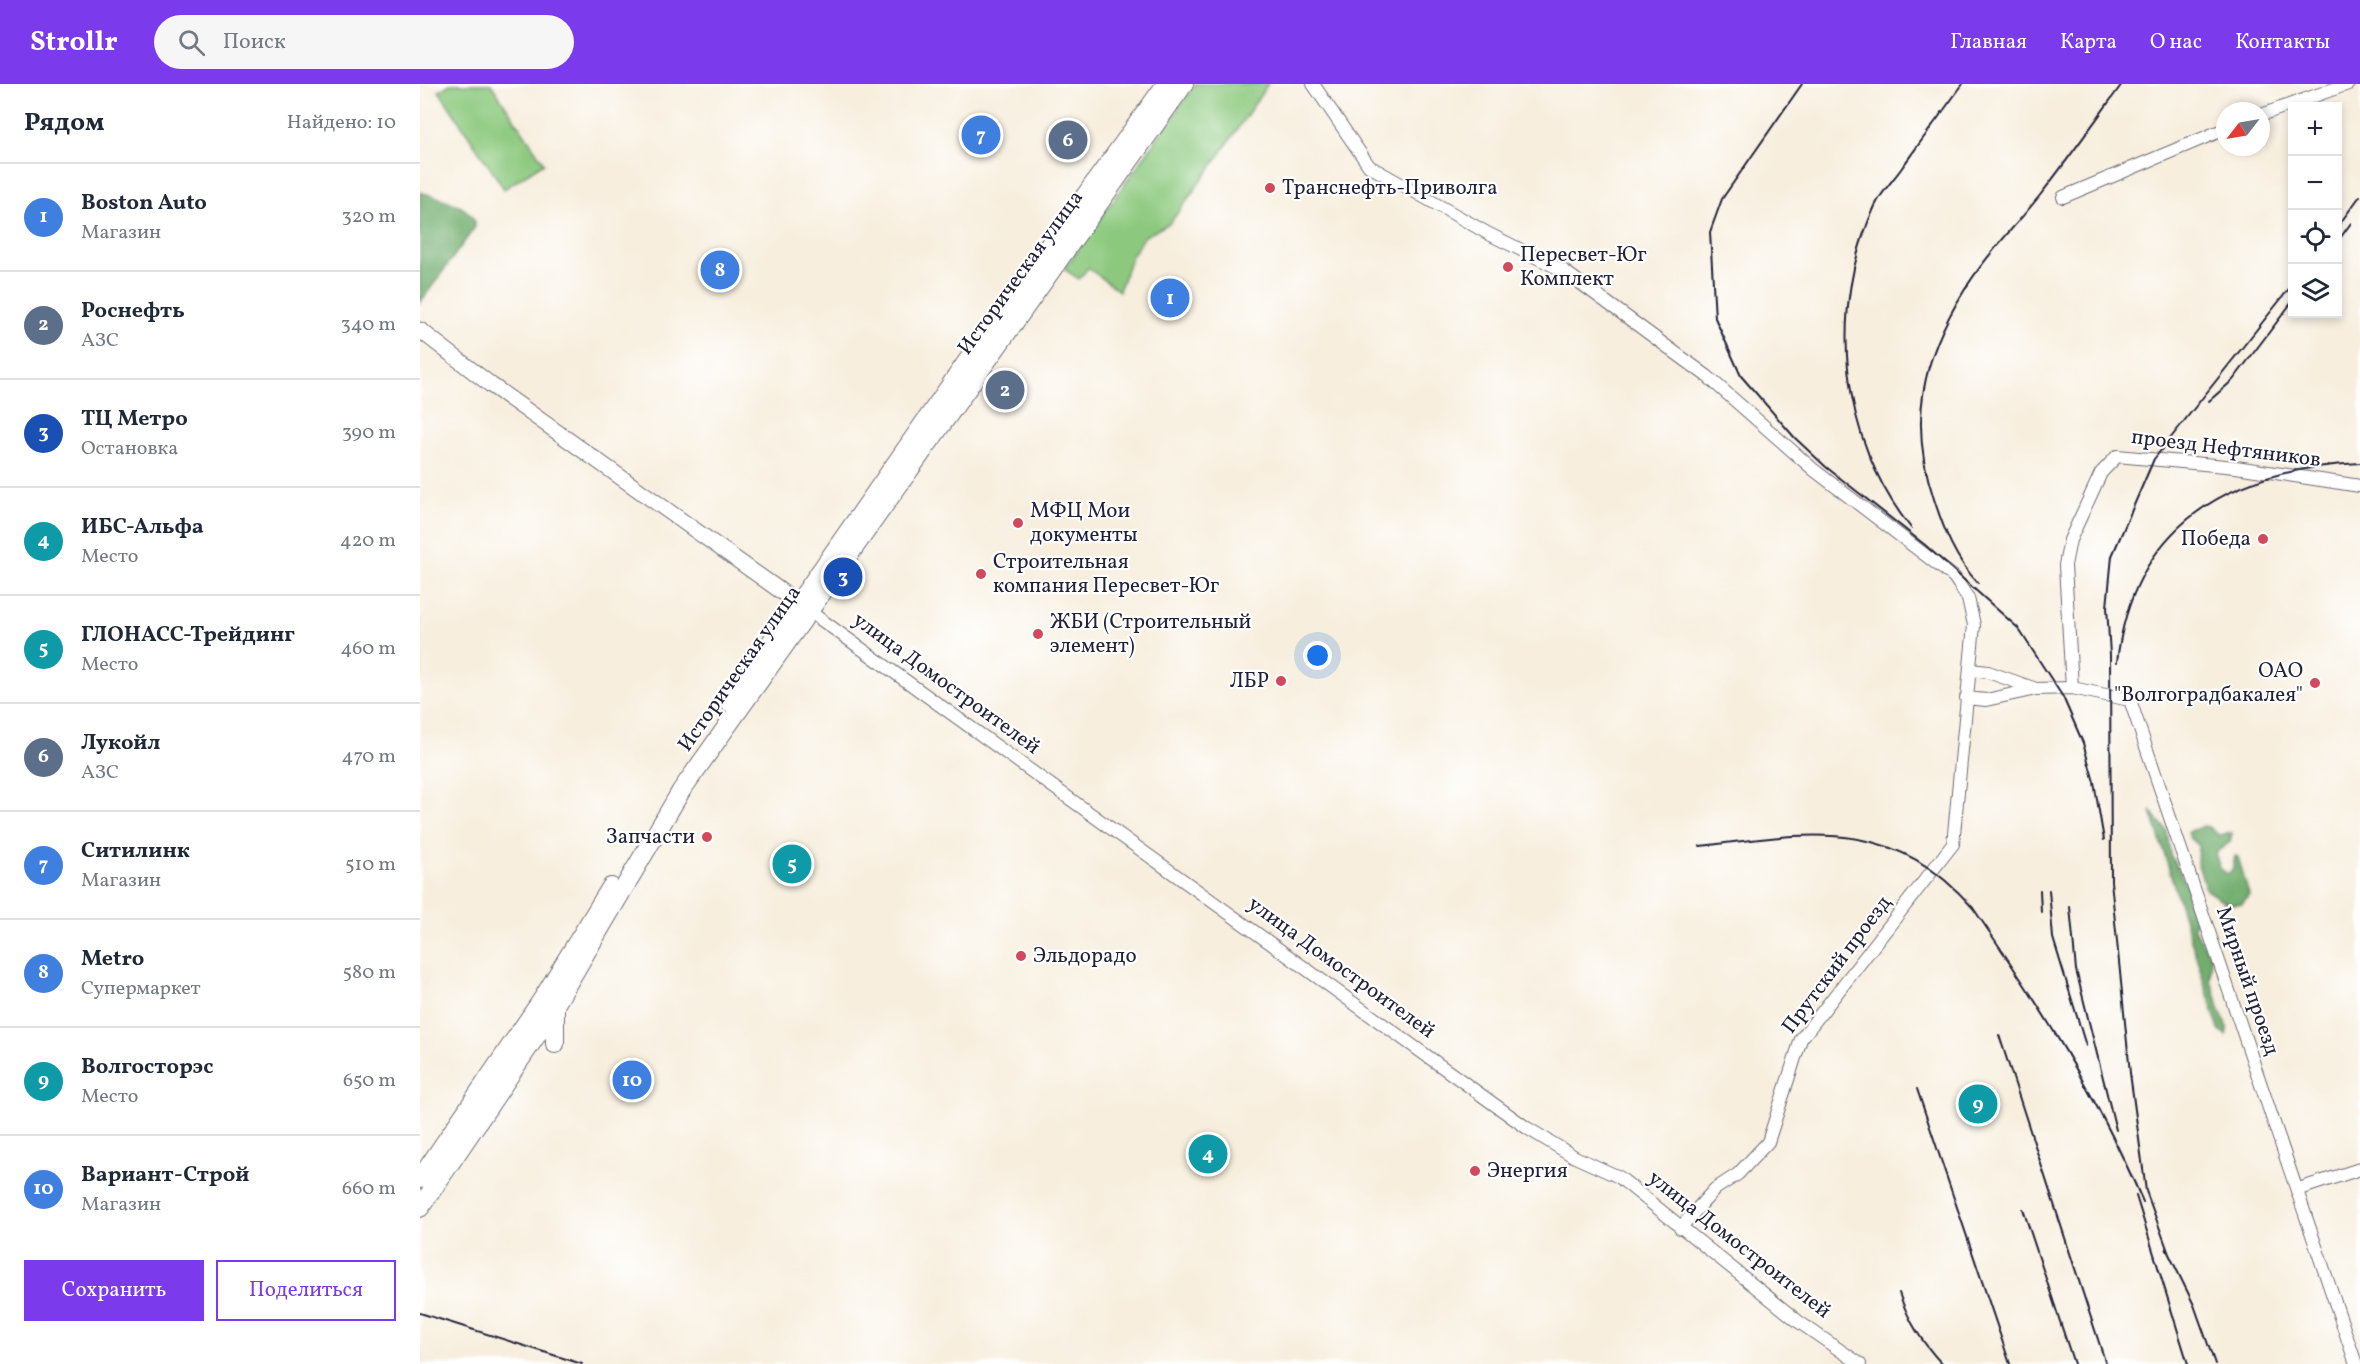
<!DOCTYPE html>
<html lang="ru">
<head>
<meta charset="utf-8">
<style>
  :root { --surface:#fff; --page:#f6f6f7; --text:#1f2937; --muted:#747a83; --line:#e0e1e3; --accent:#7c3aed }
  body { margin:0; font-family:Vollkorn,serif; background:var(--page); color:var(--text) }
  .controls { position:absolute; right:18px; top:18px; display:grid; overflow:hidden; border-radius:0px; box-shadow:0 3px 9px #0003 }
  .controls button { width:54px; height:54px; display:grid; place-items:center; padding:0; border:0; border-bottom:2px solid var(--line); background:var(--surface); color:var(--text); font:30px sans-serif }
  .compass { position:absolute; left:1796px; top:18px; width:54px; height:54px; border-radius:50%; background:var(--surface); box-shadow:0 3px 9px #0003; rotate:239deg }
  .you { position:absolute; left:898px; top:572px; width:21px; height:21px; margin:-15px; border:4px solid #fff; border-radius:50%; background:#1a73e8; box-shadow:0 0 0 9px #1a73e833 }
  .badge { display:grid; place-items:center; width:39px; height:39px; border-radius:50%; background:var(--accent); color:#fff; font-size:20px; font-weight:700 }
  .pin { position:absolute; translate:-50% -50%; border:3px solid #fff; box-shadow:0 2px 6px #0006 }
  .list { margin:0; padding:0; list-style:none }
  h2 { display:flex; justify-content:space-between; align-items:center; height:78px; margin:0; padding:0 24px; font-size:26px }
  h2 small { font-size:20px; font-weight:400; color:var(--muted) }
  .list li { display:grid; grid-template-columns:39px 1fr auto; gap:18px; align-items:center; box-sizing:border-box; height:108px; padding:0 24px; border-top:2px solid var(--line) }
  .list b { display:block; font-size:22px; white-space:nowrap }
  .list p { margin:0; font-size:20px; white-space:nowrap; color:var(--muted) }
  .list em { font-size:20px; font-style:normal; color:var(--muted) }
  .actions { display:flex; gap:12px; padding:18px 24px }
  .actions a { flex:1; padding:14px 0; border:2px solid var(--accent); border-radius:0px; text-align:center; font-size:21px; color:var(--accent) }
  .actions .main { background:var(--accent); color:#fff }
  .icon { flex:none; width:33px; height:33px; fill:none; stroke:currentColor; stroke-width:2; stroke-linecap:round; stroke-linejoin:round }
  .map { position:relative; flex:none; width:1940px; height:1280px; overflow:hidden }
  header { display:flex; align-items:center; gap:36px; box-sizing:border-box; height:84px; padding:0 30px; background:var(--accent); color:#fff }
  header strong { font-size:28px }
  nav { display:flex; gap:33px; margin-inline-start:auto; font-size:21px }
  .search { width:420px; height:54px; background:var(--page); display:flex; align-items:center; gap:15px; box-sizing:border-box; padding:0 21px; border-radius:33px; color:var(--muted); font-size:22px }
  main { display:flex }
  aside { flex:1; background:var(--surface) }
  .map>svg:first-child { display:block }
  .green { fill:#8cc97e; stroke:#57765c; stroke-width:1.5 }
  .forest { fill:#71ad6d; stroke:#4a6854; stroke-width:1.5 }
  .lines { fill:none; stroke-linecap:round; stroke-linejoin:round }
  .minor-casing { stroke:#6d6974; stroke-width:14 }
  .major-casing { stroke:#6d6974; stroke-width:17 }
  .highway-casing { stroke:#6d6974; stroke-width:20 }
  .minor { stroke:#fff; stroke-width:12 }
  .major { stroke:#fff; stroke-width:15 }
  .highway { stroke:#fff; stroke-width:18 }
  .rail { stroke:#22223b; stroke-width:2 }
  .poi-dot { fill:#d1495b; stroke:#fff; stroke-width:2 }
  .labels { text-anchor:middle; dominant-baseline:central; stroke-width:4.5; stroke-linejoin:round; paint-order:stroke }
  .poi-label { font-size:21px; fill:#22223b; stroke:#fff; text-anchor:start }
  .street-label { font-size:21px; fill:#22223b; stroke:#fff }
</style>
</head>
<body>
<header>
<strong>Strollr</strong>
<div class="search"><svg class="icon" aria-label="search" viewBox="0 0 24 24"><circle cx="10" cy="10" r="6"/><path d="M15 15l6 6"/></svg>Поиск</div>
<nav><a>Главная</a><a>Карта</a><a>О нас</a><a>Контакты</a></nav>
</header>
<main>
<aside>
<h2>Рядом<small>Найдено: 10</small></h2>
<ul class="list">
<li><span class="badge" style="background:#3f7fe0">1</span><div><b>Boston Auto</b><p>Магазин</p></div><em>320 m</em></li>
<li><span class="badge" style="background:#5c6f8a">2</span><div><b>Роснефть</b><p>АЗС</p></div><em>340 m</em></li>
<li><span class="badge" style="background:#1a4fb4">3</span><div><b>ТЦ Метро</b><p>Остановка</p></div><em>390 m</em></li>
<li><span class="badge" style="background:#0f9aa8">4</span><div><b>ИБС-Альфа</b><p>Место</p></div><em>420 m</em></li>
<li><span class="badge" style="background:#0f9aa8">5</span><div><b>ГЛОНАСС-Трейдинг</b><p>Место</p></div><em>460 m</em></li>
<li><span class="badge" style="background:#5c6f8a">6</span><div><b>Лукойл</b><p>АЗС</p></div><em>470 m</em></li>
<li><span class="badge" style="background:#3f7fe0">7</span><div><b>Ситилинк</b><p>Магазин</p></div><em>510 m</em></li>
<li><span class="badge" style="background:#3f7fe0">8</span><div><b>Metro</b><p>Супермаркет</p></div><em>580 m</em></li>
<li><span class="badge" style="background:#0f9aa8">9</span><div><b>Волгосторэс</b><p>Место</p></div><em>650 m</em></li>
<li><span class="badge" style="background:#3f7fe0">10</span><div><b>Вариант-Строй</b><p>Магазин</p></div><em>660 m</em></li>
</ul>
<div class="actions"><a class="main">Сохранить</a><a>Поделиться</a></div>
</aside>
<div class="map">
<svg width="1940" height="1280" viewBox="0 0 1940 1280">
  <rect width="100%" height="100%" fill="#fff"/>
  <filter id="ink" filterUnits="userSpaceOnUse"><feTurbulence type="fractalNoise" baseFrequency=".0167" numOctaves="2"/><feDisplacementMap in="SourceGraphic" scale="12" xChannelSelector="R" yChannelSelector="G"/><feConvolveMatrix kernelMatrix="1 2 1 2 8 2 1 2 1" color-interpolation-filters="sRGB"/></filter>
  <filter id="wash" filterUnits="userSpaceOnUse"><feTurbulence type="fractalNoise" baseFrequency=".008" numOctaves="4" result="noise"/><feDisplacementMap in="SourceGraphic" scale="24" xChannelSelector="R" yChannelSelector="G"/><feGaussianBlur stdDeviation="1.35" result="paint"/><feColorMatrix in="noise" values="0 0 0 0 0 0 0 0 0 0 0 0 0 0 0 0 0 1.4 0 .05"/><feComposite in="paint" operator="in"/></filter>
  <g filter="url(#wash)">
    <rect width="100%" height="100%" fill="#f7eedd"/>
    <path class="green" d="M30 0H71L124 79 84 105 19 7Z
      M776 0H848L795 78 750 139 725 152 712 171 699 207 668 184 659 195 644 185Z"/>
    <path class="forest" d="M0 108C17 113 56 122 55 143L0 219Z
      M1731 727 1747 747 1750 770 1770 808 1767 816 1778 829 1781 838H1775L1773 843 1791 873 1790 897C1796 907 1796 912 1799 924 1802 935 1810 938 1806 951L1799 946Z
      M1783 742 1789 743 1799 751 1812 749 1810 758 1795 769 1800 784 1807 790 1812 786 1815 772 1818 773 1829 811 1822 820H1808L1786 806 1777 778 1778 760 1770 755 1768 748Z"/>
  </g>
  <g filter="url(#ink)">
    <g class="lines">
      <g class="minor-casing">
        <path id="minor" d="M893 0 949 82 1069 150 1144 187 1287 292 1394 386 1534 493 1548 514 1554 541 1533 760 1381 955 1348 1058 1318 1090 1295 1105 1260 1144
          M1841 31 1928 0
          M1643 113 1805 45
          M389 527 1107 1044 1155 1073 1199 1093 1379 1238 1440 1280
          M1652 604 1645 481 1650 456 1681 389 1697 372 1816 383 1940 402
          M1616 605 1652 604 1710 616 1936 1280
          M1546 614 1566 616 1616 605 1568 588 1550 586
          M1879 1105 1940 1085"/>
      </g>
      <g class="major-casing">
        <path id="major" d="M0 246 71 301 386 525"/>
      </g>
      <g class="highway-casing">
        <path id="highway" d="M309 618 599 203 746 0
          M135 960V924
          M0 1095 123 914 191 803
          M0 1124 121 945 261 707 764 0"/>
      </g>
      <use href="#minor" class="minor"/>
      <use href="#major" class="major"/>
      <use href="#highway" class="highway"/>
      <path class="rail" d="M1382 0 1302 115 1290 148 1295 234 1321 292 1375 354 1406 383 1505 461 1598 544 1643 613 1663 659 1674 698 1684 756
        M1918 142 1940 112
        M1918 157 1931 139
        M1789 317 1813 296 1872 218
        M1491 444C1420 355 1407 225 1455 122 1461 109 1473 96 1481 85 1502 56 1522 28 1543 0
        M1558 499C1535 475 1524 446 1514 415 1488 338 1502 274 1544 207 1565 172 1596 142 1621 110 1649 74 1675 37 1702 0
        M1697 578C1713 440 1810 385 1940 379
        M1280 762C1390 749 1471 731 1553 824 1618 918 1678 1013 1723 1118
        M1620 806 1621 828
        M1629 806 1633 854 1666 962
        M1650 823 1656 886 1696 1046
        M1579 951 1686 1280
        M1497 1005 1590 1280
        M1716 1112 1768 1280
        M1603 1125 1654 1280
        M1746 1164 1774 1221 1795 1280
        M1749 1170 1726 1107 1710 989 1691 797 1690 571 1687 523 1692 472 1734 375 1872 201
        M1479 1209C1489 1238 1501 1257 1522 1280
        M0 1229 162 1280"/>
    </g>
  </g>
  <g class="poi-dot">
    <circle cx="850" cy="104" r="6"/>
    <circle cx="1088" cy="183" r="6"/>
    <circle cx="598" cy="439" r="6"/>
    <circle cx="1843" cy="455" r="6"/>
    <circle cx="561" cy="490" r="6"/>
    <circle cx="618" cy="550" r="6"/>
    <circle cx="861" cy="597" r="6"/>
    <circle cx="1895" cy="599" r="6"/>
    <circle cx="287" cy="753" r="6"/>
    <circle cx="601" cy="872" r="6"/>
    <circle cx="1055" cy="1087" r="6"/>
  </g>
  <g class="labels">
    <g class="poi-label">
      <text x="862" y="104">Транснефть-Приволга</text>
      <text x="1100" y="171">Пересвет-Юг<tspan x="1100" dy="24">Комплект</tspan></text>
      <text x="610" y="427">МФЦ Мои<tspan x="610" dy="24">документы</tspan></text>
      <text x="1831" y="455" text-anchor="end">Победа</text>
      <text x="573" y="478">Строительная<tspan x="573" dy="24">компания Пересвет-Юг</tspan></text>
      <text x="630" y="538">ЖБИ (Строительный<tspan x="630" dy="24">элемент)</tspan></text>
      <text x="1883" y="587" text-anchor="end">ОАО<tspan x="1883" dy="24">"Волгоградбакалея"</tspan></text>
      <text x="849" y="597" text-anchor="end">ЛБР</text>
      <text x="275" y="753" text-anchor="end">Запчасти</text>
      <text x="613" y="872">Эльдорадо</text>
      <text x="1067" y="1087">Энергия</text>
    </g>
    <g class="street-label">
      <text transform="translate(601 189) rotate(-54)">Историческая улица</text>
      <text transform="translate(1806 365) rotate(7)">проезд Нефтяников</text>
      <text transform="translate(320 585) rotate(-55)">Историческая улица</text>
      <text transform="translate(526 600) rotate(36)">улица Домостроителей</text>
      <text transform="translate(1417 881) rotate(-53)">Прутский проезд</text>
      <text transform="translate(921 884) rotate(36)">улица Домостроителей</text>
      <text transform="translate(1827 897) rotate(71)">Мирный проезд</text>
      <text transform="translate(1319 1161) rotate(38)">улица Домостроителей</text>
    </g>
  </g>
</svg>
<div class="controls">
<button>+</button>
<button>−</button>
<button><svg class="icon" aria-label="locate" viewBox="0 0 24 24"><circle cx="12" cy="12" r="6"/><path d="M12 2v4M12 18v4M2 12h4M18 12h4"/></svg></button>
<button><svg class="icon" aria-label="layers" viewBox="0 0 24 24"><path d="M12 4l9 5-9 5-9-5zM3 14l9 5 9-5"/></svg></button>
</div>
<svg class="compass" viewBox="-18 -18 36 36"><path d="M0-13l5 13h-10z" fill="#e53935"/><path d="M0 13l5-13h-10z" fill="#747a83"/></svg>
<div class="you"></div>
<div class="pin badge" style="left:750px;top:214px;background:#3f7fe0">1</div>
<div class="pin badge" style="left:585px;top:306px;background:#5c6f8a">2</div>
<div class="pin badge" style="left:423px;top:493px;background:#1a4fb4">3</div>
<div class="pin badge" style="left:788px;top:1070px;background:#0f9aa8">4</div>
<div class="pin badge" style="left:372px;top:780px;background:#0f9aa8">5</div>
<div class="pin badge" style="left:648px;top:56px;background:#5c6f8a">6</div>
<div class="pin badge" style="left:561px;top:51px;background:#3f7fe0">7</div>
<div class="pin badge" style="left:300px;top:186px;background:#3f7fe0">8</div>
<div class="pin badge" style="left:1558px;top:1020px;background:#0f9aa8">9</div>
<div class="pin badge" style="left:212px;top:996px;background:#3f7fe0">10</div>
</div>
</main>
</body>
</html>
